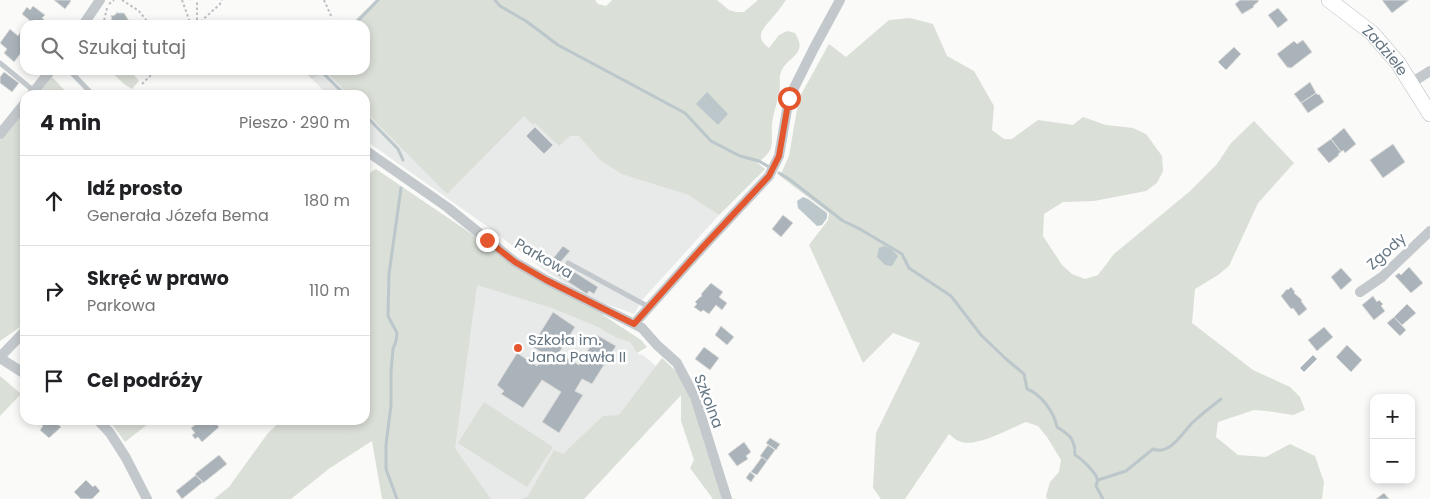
<!DOCTYPE html>
<html lang="pl">
<head>
<meta charset="utf-8">
<style>
  :root { --surface:#fff; --page:#f2f2f2; --text:#202124; --muted:#757577; --line:#e0e0e0 }
  body { margin:0; font-family:Poppins,sans-serif; background:var(--page); color:var(--text) }
  .controls { position:absolute; right:15px; bottom:15px; display:grid; overflow:hidden; border-radius:10px; box-shadow:0 2px 8px #0003 }
  .controls button { width:45px; height:45px; display:grid; place-items:center; padding:0; border:0; border-bottom:1px solid var(--line); background:var(--surface); color:var(--text); font:25px sans-serif }
  .stop { position:absolute; width:15px; height:15px; margin:-11px; border:4px solid #e4572e; border-radius:50%; background:#fff }
  .stop.end { background:#e4572e; border-color:#fff; box-shadow:0 1px 5px #0008 }
  .list { margin:0; padding:0; list-style:none }
  h2 { display:flex; justify-content:space-between; align-items:center; height:65px; margin:0; padding:0 20px; font-size:21px }
  h2 small { font-size:16px; font-weight:400; color:var(--muted) }
  .list li { display:grid; grid-template-columns:32px 1fr auto; gap:15px; align-items:center; box-sizing:border-box; height:90px; padding:0 20px; border-top:1px solid var(--line) }
  .list b { display:block; font-size:19px; white-space:nowrap }
  .list p { margin:0; font-size:16px; white-space:nowrap; color:var(--muted) }
  .list em { font-size:16px; font-style:normal; color:var(--muted) }
  .icon { flex:none; width:28px; height:28px; fill:none; stroke:currentColor; stroke-width:2; stroke-linecap:round; stroke-linejoin:round }
  .map { position:relative; flex:none; width:1430px; height:499px; overflow:hidden }
  .search { position:absolute; background:var(--surface); box-shadow:0 2px 8px #0003; left:20px; top:20px; width:350px; height:55px; display:flex; align-items:center; gap:12px; box-sizing:border-box; padding:0 18px; border-radius:15px; color:var(--muted); font-size:19px }
  .panel { position:absolute; background:var(--surface); box-shadow:0 2px 8px #0003; left:20px; top:90px; width:350px; height:335px; border-radius:15px }
  .map>svg:first-child { display:block }
  .built { fill:#e8e9e9 }
  .green { fill:#dadfd7 }
  .water { fill:#bbc7cb }
  .lines { fill:none; stroke-linecap:round; stroke-linejoin:round }
  .stream { stroke:#bbc7cb; stroke-width:3 }
  .building { fill:#aab3b9; stroke:#dcdcda }
  .secondary-casing { stroke:#b3babf; stroke-width:16 }
  .path { stroke:#bbbfc2; stroke-width:2; stroke-dasharray:2.5 2.5; stroke-linecap:butt }
  .lane { stroke:#c3c8cc; stroke-width:5 }
  .street { stroke:#c3c8cc; stroke-width:10 }
  .secondary { stroke:#fff; stroke-width:15 }
  .route { stroke:#e4572e; stroke-width:6 }
  .poi-dot { fill:#e4572e; stroke:#fff; stroke-width:2 }
  .labels { text-anchor:middle; dominant-baseline:central; stroke-width:5; stroke-linejoin:round; paint-order:stroke }
  .street-label { font-size:15px; fill:#657683; stroke:#fff }
  .poi-label { font-size:15px; fill:#657683; stroke:#fff; text-anchor:start }
</style>
</head>
<body>
<div class="map">
<svg width="1430" height="499" viewBox="0 0 1430 499">
  <rect width="100%" height="100%" fill="#fafaf8"/>
  <path class="built" d="M325 70H365L765 169 719 215 643 299 634 314 585 296 547 272 488 227 365 140V95H328L312 79Z
    M409 196 617 338 630 342 637 353 644 356 656 366 682 394 584 499H491L455 448Z"/>
  <path class="green" d="M376 0H595L598 4 606 6 612 0H717L729 10 736 12H744L758 0H786C782 6 778 11 773 17 764 28 753 36 769 48L779 35 787 31 795 33C809 55 787 56 781 72 779 76 780 82 780 87 779 99 773 112 772 125 771 134 774 144 769 152 766 156 761 160 758 163L765 169 719 215 689 195 622 174 601 161 579 136H570L559 146 535 123 533 125 524 116 447 194 365 111V95H349L325 70 312 79 303 70H365V25H350Z
    M910 18 933 24 947 56 974 71 994 106 992 130 1004 139H1012L1038 120 1073 125 1083 117 1106 125 1133 128 1146 134 1162 156 1163 171 1157 183 1146 191 1094 201 1063 202 1044 214 1043 236 1062 265 1072 274 1085 279 1098 275 1114 254 1189 192 1217 164 1231 143 1254 121 1294 163 1258 203 1229 266 1218 275 1195 289 1192 323 1253 370 1290 387 1300 397 1305 410 1293 415 1267 411 1254 410 1218 422 1216 437 1238 455 1266 457 1290 444 1315 456 1324 482 1322 499H1047L1046 496 1050 482 1059 472 1061 460 1047 437 1038 426 1026 422C1010 428 974 449 959 441 955 440 952 436 949 434L905 499H881L873 488 876 433 920 343 893 333 863 363 809 245 828 220 829 213 780 176 789 156 799 98 829 44 846 57 889 20Z
    M109 70H130L139 81 132 89 124 84Z
    M52 77 69 95H37Z
    M25 110V321L20 327 0 341V140Z
    M376 169 516 264 602 311 603 315 641 340 647 347 637 353 630 342 617 338 598 327 552 308 477 285 455 448 491 499H382L372 441 330 468 291 499H214L229 487 268 433 282 420H365V176Z
    M662 358 677 372 688 391 722 499H713L690 468 694 460 681 421V395L584 499H522L528 496 554 450 563 454 603 416 619 415Z
    M0 376 21 394 0 416Z
    M484 402 553 447 527 487 458 443Z
    M109 420H153L125 442Z"/>
  <path class="water" d="M707 92 728 114 718 125 696 104Z
    M803 197 808 199 827 213V218L822 225 817 226 798 208 797 201Z
    M884 246 891 249 898 256 892 266 885 265 877 257 879 248Z"/>
  <g class="lines">
    <path class="stream" d="M495 0 500 6 526 21 558 45 685 113 711 141 740 156 759 161 769 167
      M354 25 378 0
      M320 70 345 95
      M365 115 398 149 403 160
      M779 173 789 179 843 221 858 228 902 254 909 268 951 296 981 335 1005 358 1024 374 1027 389C1041 394 1054 412 1057 427 1070 435 1075 439 1075 455 1081 458 1095 472 1097 478 1098 482 1097 482 1096 486L1103 499
      M1098 480 1126 471 1153 449C1170 456 1183 432 1193 422 1202 414 1212 406 1221 399
      M397 499 386 469V445L391 405V372L393 349 396 341 397 333 388 316 389 274 401 188"/>
  </g>
  <path class="building" d="M54 0H70L71 1 65 9Z
    M1240 0H1258L1259 1 1253 6 1254 7 1242 14 1235 4Z
    M1382 0H1409L1392 13Z
    M33 6 45 15 42 18 48 23 46 25H35L22 14 27 7 30 10Z
    M1278 8 1288 20 1278 28 1268 15Z
    M116 12 118 13H124L129 21 131 20 134 25 142 20 145 25H108L112 22 111 15 113 16 117 13Z
    M10 29 18 36 21 31 25 34V50L24 49 14 62 4 53 7 49 0 43Z
    M1303 40 1312 52 1291 68 1287 67 1277 54 1294 41 1297 44Z
    M1234 47 1241 54 1226 70 1218 62Z
    M4 72 19 83 12 92 0 83V77Z
    M1310 82 1316 93 1301 103 1294 94Z
    M1316 93 1318 95 1319 94 1324 102 1308 113 1301 103Z
    M535 127 553 145 544 154 526 136Z
    M1344 128 1356 144 1345 153 1343 150 1341 152 1331 139Z
    M1331 139 1341 152 1338 154 1339 155 1329 163 1317 149Z
    M1393 144 1405 162 1383 178 1370 160Z
    M783 215 793 223 781 237 772 229Z
    M563 246 570 251 558 265 551 261Z
    M560 263 598 287 594 294 589 291 587 294 554 273Z
    M1409 267 1423 283 1411 293 1395 276 1399 273 1401 275Z
    M1341 268 1352 280 1341 290 1331 277Z
    M711 283 723 292 719 297 727 303 722 310 716 305 709 314 703 310 701 312 694 307 697 304 695 302 700 297H701L702 295 701 294Z
    M1291 287 1295 292 1294 293 1302 300 1301 301 1307 309 1299 316 1293 308 1291 309 1281 296 1287 289 1288 290Z
    M1373 296 1377 302 1379 300 1383 304 1381 306 1385 311 1374 320 1362 305Z
    M1407 304 1416 313 1402 325 1394 317Z
    M553 312 575 327 559 353 579 365 597 335 616 346 592 384 582 379 575 391 583 395 559 433 542 422 561 392 542 380 523 408 501 394 504 391 497 385 517 353 537 366 545 355 532 346Z
    M1394 317 1406 330 1400 336 1387 323Z
    M721 326 734 337 727 345 715 335Z
    M1324 327 1333 337 1317 351 1308 340Z
    M1347 345 1362 360 1351 372 1336 357Z
    M704 347 719 358 710 370 695 359Z
    M1313 355 1317 359 1304 372 1300 368Z
    M44 420H53L61 427 49 438 40 430 43 426 42 425Z
    M201 420H206L207 422 209 420H213L219 427 202 442 198 437 195 439 192 435 195 433 191 428Z
    M770 438 780 444 776 450 766 443Z
    M744 442 751 452 746 456 748 459 737 466 728 454Z
    M768 445 775 450 767 461 760 456Z
    M219 455 227 464 203 483 195 474Z
    M762 457 767 461 757 475 751 472Z
    M750 472 755 476 751 482 746 478Z
    M196 475 203 482 182 499 176 491Z
    M86 480 93 487 95 485 100 491 92 499H81L74 492Z
    M1384 493 1389 499H1376Z"/>
  <g class="lines">
    <g class="secondary-casing">
      <g id="secondary">
        <path id="s1" d="M1329 0 1372 33 1398 63 1430 114"/>
      </g>
    </g>
    <path class="path" d="M122 0 139 11 150 25
      M182 0 191 25
      M324 0 332 18
      M109 4 114 0
      M177 21 179 25
      M103 25 107 8
      M197 25 220 4 222 0
      M197 25V0
      M193 72 195 70
      M142 84 156 70"/>
    <path class="lane" d="M0 63 34 91
      M69 70 93 95
      M568 263 649 307"/>
    <path class="street" d="M83 25 100 0
      M1411 83 1430 71
      M31 95 51 70
      M0 134 25 103
      M365 150 447 207 515 262 546 280 642 328 657 345 677 363 695 397 727 499
      M1360 292 1382 277 1430 231
      M634 324 702 248 769 176 779 156 789 98 814 48 840 0
      M0 357 25 331
      M0 358 25 374
      M98 420 110 433 126 458 147 499"/>
    <use href="#secondary" class="secondary"/>
  </g>
  <g class="lines">
    <path class="route" d="M487 240 515 262 546 280 634 324 702 248 769 176 779 156 789 98"/>
  </g>
  <circle class="poi-dot" cx="518" cy="348" r="5"/>
  <g class="labels">
    <g class="street-label">
      <text stroke="none"><textPath href="#s1" startOffset="76">Zadziele</textPath></text>
      <text transform="translate(1386 251) rotate(-42)">Zgody</text>
      <text transform="translate(544 258) rotate(30)">Parkowa</text>
      <text transform="translate(709 401) rotate(69)">Szkolna</text>
    </g>
    <g class="poi-label">
      <text x="528" y="339">Szkoła im.<tspan x="528" dy="17">Jana Pawła II</tspan></text>
    </g>
  </g>
</svg>
<div class="controls">
<button>+</button>
<button>−</button>
</div>
<div class="stop" style="left:789px;top:98px"></div>
<div class="stop end" style="left:487px;top:240px"></div>
<div class="search"><svg class="icon" aria-label="search" viewBox="0 0 24 24"><circle cx="10" cy="10" r="6"/><path d="M15 15l6 6"/></svg>Szukaj tutaj</div>
<section class="panel">
<h2>4 min<small>Pieszo · 290 m</small></h2>
<ul class="list">
<li><svg class="icon" aria-label="ahead" viewBox="0 0 24 24"><path d="M12 20V5M6 11l6-6 6 6"/></svg><div><b>Idź prosto</b><p>Generała Józefa Bema</p></div><em>180 m</em></li>
<li><svg class="icon" aria-label="right" viewBox="0 0 24 24"><path d="M7 20v-9h11M14 6l5 5-5 5"/></svg><div><b>Skręć w prawo</b><p>Parkowa</p></div><em>110 m</em></li>
<li><svg class="icon" aria-label="arrive" viewBox="0 0 24 24"><path d="M6 21V4h12l-3 4 3 4H6"/></svg><div><b>Cel podróży</b></div></li>
</ul>
</section>
</div>
</body>
</html>
